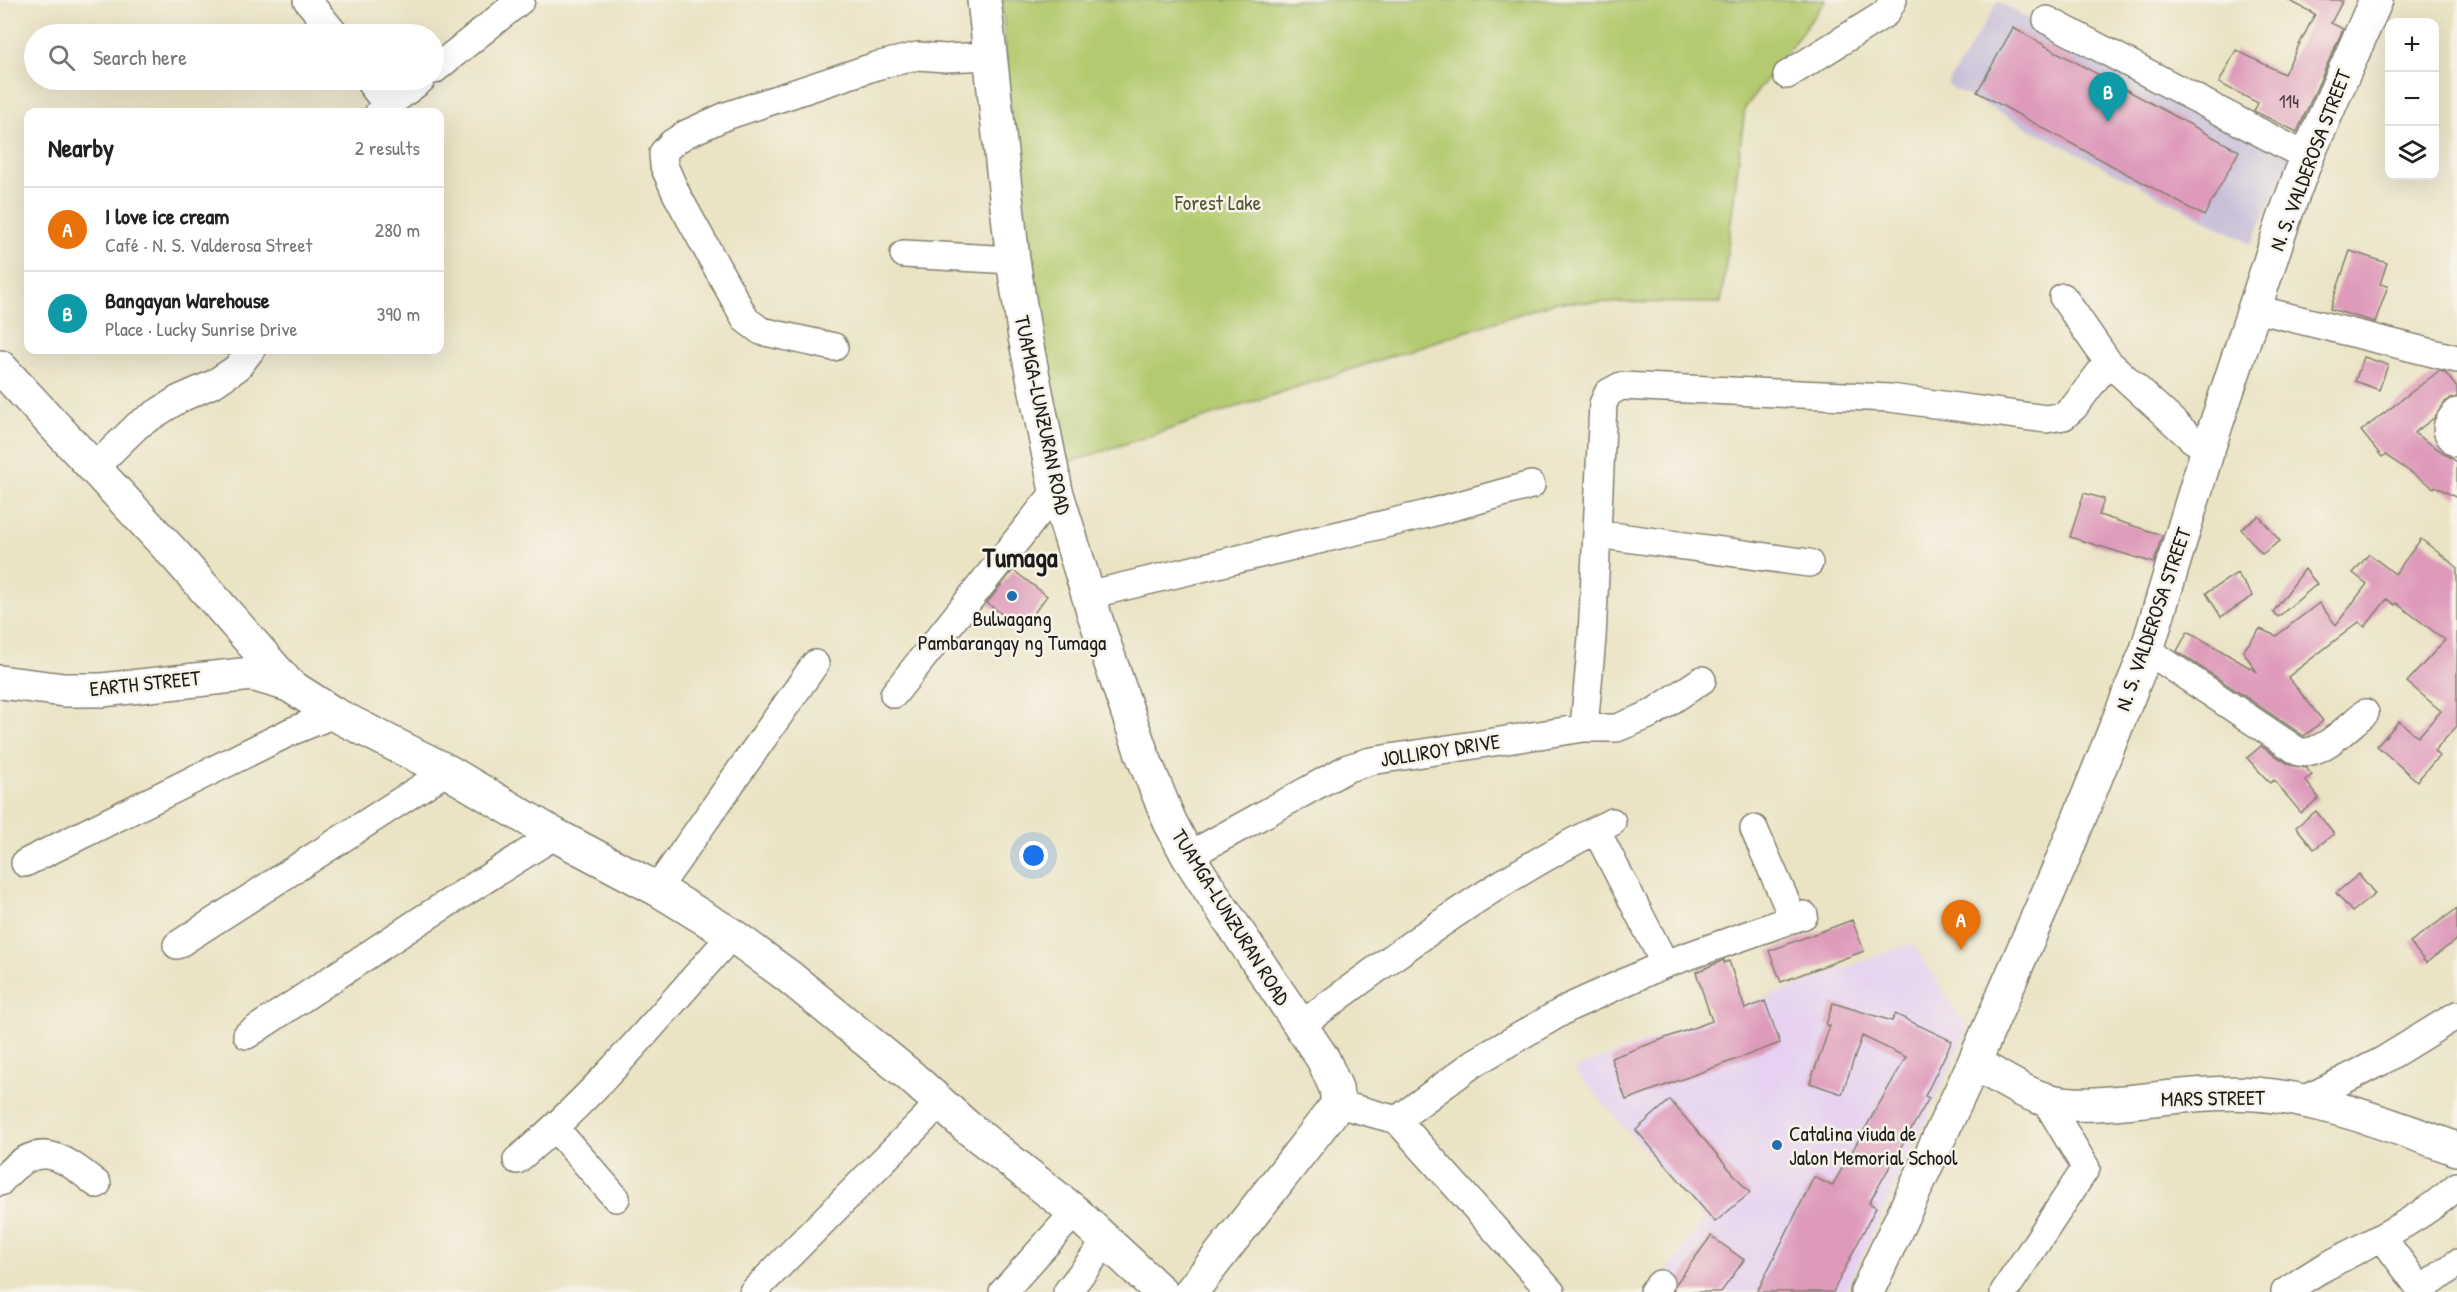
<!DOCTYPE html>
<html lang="en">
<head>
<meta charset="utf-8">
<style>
  :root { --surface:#fff; --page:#f6f6f6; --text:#222; --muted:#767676; --line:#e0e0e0; --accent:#111827 }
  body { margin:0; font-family:"Patrick Hand",sans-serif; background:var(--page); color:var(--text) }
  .controls { position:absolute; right:18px; top:18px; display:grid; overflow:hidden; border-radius:12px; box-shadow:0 6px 24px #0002 }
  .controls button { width:54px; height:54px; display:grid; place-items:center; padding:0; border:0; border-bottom:2px solid var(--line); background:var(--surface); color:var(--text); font:30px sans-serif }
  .you { position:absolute; left:1034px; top:856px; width:21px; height:21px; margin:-15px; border:4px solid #fff; border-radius:50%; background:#1a73e8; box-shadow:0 0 0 9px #1a73e833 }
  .badge { display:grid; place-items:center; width:39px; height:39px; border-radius:50%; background:var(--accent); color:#fff; font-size:20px; font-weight:700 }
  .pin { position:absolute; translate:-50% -50px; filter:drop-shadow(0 2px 3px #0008) }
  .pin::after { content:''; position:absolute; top:32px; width:21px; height:18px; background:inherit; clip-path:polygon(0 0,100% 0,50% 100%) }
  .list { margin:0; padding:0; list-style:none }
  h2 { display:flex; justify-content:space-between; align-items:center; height:78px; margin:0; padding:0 24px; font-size:26px }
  h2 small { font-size:20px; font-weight:400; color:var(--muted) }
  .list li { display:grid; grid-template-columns:39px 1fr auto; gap:18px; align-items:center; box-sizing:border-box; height:84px; padding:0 24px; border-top:2px solid var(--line) }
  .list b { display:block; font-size:22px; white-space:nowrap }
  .list p { margin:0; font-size:20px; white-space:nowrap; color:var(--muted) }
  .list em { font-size:20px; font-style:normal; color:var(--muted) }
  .icon { flex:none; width:33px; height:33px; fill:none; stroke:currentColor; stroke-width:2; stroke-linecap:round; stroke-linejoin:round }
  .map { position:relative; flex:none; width:2457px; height:1292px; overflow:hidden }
  .search { position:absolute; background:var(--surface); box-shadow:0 6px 24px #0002; left:24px; top:24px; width:420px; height:66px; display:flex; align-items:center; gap:15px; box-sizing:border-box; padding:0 21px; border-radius:33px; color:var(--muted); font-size:22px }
  .panel { position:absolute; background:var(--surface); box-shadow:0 6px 24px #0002; left:24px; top:108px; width:420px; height:246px; border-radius:12px }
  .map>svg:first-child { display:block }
  .built { fill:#e6d2f0 }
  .industrial { fill:#c8bfd8 }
  .green { fill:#b4ca6f; stroke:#687346; stroke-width:1.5 }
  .building { fill:#de9aba }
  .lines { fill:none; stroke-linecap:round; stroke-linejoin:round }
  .street-casing { stroke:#838070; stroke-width:30 }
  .secondary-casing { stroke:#838070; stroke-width:36 }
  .street { stroke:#fff; stroke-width:27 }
  .secondary { stroke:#fff; stroke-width:33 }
  .poi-dot { fill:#1f6fb2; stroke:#f7f3e8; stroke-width:2 }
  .labels { text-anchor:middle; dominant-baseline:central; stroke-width:5; stroke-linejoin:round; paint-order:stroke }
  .number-label { font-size:18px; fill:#4c3c44 }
  .street-label { font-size:21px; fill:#1c1c1c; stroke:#f7f3e8 }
  .park-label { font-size:21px; fill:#515939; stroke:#f7f3e8 }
  .poi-label { font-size:21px; fill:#1c1c1c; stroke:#f7f3e8 }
  .district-label { font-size:27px; font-weight:bold; fill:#1c1c1c; stroke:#f7f3e8 }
</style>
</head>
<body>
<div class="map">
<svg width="2457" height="1292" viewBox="0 0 2457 1292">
  <rect width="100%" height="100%" fill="#f7f3e8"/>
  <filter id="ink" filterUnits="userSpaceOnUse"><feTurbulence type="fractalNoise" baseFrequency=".0167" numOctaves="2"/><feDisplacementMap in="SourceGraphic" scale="12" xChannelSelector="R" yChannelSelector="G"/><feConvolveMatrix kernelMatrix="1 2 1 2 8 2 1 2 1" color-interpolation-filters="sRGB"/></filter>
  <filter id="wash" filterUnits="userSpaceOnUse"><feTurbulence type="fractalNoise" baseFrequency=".008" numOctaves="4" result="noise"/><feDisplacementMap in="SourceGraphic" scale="24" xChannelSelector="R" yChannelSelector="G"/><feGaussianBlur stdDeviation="1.35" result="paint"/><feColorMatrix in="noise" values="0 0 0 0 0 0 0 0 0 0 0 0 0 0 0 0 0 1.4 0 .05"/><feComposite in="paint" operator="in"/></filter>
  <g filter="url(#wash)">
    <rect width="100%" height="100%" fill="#eae3c4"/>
    <path class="built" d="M1912 943 1968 1029 1845 1292H1651L1705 1220 1574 1069Z"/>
    <path class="industrial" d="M1998 2 2292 156 2251 244 1947 85Z"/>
    <path class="green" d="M1002 0H1826L1745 108 1721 303 1555 302 1058 466 1018 236Z"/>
    <g id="blocks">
      <path class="building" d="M2288 0H2343L2331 23 2343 29 2297 132 2254 111 2258 103 2219 83 2236 50 2284 74 2315 14Z
        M2013 28 2239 151 2204 216 1977 92Z
        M2350 251 2387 263 2380 284 2388 286 2375 322 2330 309Z
        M2364 357 2388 365 2379 390 2355 381Z
        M2439 371 2445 372 2457 388V397L2446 401 2434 418 2414 433 2457 462V498L2435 486 2434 488 2385 455 2382 457 2361 431Z
        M2084 493 2104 499 2099 515 2162 535 2154 563 2070 537Z
        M2259 516 2280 541 2262 554 2241 529Z
        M2421 539 2457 567V726L2434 751 2439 756 2417 781 2377 746 2399 721 2418 737 2441 711 2407 682 2445 640 2396 603 2395 605 2387 599 2365 627 2359 622 2288 677 2323 721 2304 736 2177 651 2188 631 2257 672 2243 651 2260 629 2276 636 2319 603 2336 625 2367 584 2353 573 2369 554 2395 574Z
        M2305 569 2317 584 2278 617 2273 612Z
        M1013 570 1047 596 1022 629 987 603Z
        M2237 573 2253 596 2221 617 2206 593Z
        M2261 746 2290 765 2306 768 2312 775 2305 780 2319 798 2301 813 2274 780 2270 783 2247 758Z
        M2316 811 2334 834 2314 849 2296 827Z
        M2359 874 2375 894 2352 912 2336 893Z
        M2457 909V939L2426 963 2410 942Z
        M1852 920 1864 951 1781 982 1769 951Z
        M1724 960V963L1729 961 1745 1009 1765 1001 1780 1043 1626 1100 1611 1058 1712 1021 1696 972Z
        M1833 1003 1892 1021 1895 1014 1952 1041 1925 1096 1929 1098 1869 1203 1876 1207 1833 1292H1757L1814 1177 1832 1186 1906 1057 1862 1036 1842 1094 1810 1083 1830 1026 1826 1025Z
        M1670 1100 1750 1193 1715 1222 1636 1130Z
        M1711 1236 1744 1260 1721 1292H1673L1675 1285Z"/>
    </g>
  </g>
  <g filter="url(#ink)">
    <use href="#blocks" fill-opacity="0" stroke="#838070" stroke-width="1.5"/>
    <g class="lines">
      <g class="street-casing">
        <path id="street" d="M307 0 335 34
          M2047 20 2307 157
          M434 70 521 0
          M1787 75 1886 13 1893 0
          M368 80 388 106
          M379 112 421 80
          M904 254 1013 260
          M2063 297 2108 362 2192 439 2208 449
          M2256 309 2457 359
          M834 347 761 331 746 320 677 195 664 166 663 153 672 143 686 134 726 116 876 66 918 56 945 58 990 56
          M2457 412C2445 423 2443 433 2457 443
          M94 468 138 425 179 399 213 384 237 368 251 350
          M1597 534 1809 563
          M1088 595 1427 514 1531 485
          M2147 650 2299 752C2323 755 2347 727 2365 713
          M894 694 1056 491
          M1584 728 1592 638 1603 404 1608 393 1621 386 1890 398 2046 419 2064 416 2074 407 2108 362
          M1754 829 1793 918
          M1596 830 1665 964
          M1188 856 1348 768 1371 761 1584 728H1617L1651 714 1702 680
          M25 863 290 732 334 714
          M657 889 815 664
          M177 945 447 771
          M1300 1026C1400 951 1499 877 1612 822
          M247 1035 418 922 555 835
          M2302 1101 2382 1061 2457 1015
          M1338 1104 1397 1120 1551 1292
          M1397 1120 1474 1063 1570 1007 1665 964 1804 915
          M555 1128 616 1198
          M517 1160C597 1094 663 1012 732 935
          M0 1182C36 1138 60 1154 97 1184
          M2382 1237 2421 1290
          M753 1292 940 1103
          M1003 1292 1075 1212
          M1067 1292 1106 1242
          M1653 1292 1660 1284
          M2004 1292 2086 1168 2045 1099
          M2285 1292C2298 1284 2311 1274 2325 1267 2370 1242 2419 1221 2457 1186
          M2423 1292 2421 1290 2457 1263"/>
      </g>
      <g class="secondary-casing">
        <path id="secondary" d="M984 0 1013 260 1025 337 1056 491 1095 617 1142 754 1170 822 1188 856 1223 910 1323 1059 1336 1088 1338 1104 1191 1292
          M0 367 177 557 289 685 334 714 447 771 555 835 657 889 732 935 788 976 909 1075 966 1126 1075 1212 1161 1292
          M0 682 64 690H102L252 674 289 685
          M1974 1063C1999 1076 2027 1097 2056 1102 2078 1106 2101 1104 2124 1102 2167 1098 2212 1091 2255 1094 2324 1099 2393 1126 2457 1149
          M1867 1292 1974 1063 2060 866 2147 650 2208 449 2286 213 2307 157 2376 0"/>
      </g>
      <use href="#street" class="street"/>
      <use href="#secondary" class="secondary"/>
    </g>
  </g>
  <g class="poi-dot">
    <circle cx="1012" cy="596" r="6"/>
    <circle cx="1777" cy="1145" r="6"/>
  </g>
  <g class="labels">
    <g class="number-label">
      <text x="2289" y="101">114</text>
    </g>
    <g class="street-label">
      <text transform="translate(2310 160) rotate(-69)">N. S. VALDEROSA STREET</text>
      <text transform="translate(1043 415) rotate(78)">TUAMGA-LUNZURAN ROAD</text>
      <text transform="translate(2153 619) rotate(-71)">N. S. VALDEROSA STREET</text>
      <text transform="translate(145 683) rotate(-6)">EARTH STREET</text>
      <text transform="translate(1440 750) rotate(-9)">JOLLIROY DRIVE</text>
      <text transform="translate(1231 917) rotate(58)">TUAMGA-LUNZURAN ROAD</text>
      <text transform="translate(2213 1098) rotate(-1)">MARS STREET</text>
    </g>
    <g class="park-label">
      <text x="1218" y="202">Forest Lake</text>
    </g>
    <g class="poi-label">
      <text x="1012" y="618">Bulwagang<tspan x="1012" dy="24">Pambarangay ng Tumaga</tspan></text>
      <text x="1789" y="1133" text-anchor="start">Catalina viuda de<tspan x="1789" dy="24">Jalon Memorial School</tspan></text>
    </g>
    <g class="district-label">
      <text x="1020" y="557">Tumaga</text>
    </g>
  </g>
</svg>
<div class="controls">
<button>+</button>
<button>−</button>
<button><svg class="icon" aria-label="layers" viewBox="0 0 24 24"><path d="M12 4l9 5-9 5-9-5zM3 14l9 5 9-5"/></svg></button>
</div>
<div class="you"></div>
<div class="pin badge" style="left:1961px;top:950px;background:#e8710a">A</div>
<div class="pin badge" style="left:2108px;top:122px;background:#0f9aa8">B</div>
<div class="search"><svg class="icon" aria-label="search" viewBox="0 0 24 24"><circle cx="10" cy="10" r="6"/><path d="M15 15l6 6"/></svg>Search here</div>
<section class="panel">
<h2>Nearby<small>2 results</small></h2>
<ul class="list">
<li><span class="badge" style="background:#e8710a">A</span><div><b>I love ice cream</b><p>Café · N. S. Valderosa Street</p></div><em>280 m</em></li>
<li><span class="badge" style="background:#0f9aa8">B</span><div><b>Bangayan Warehouse</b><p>Place · Lucky Sunrise Drive</p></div><em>390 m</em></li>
</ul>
</section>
</div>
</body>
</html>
